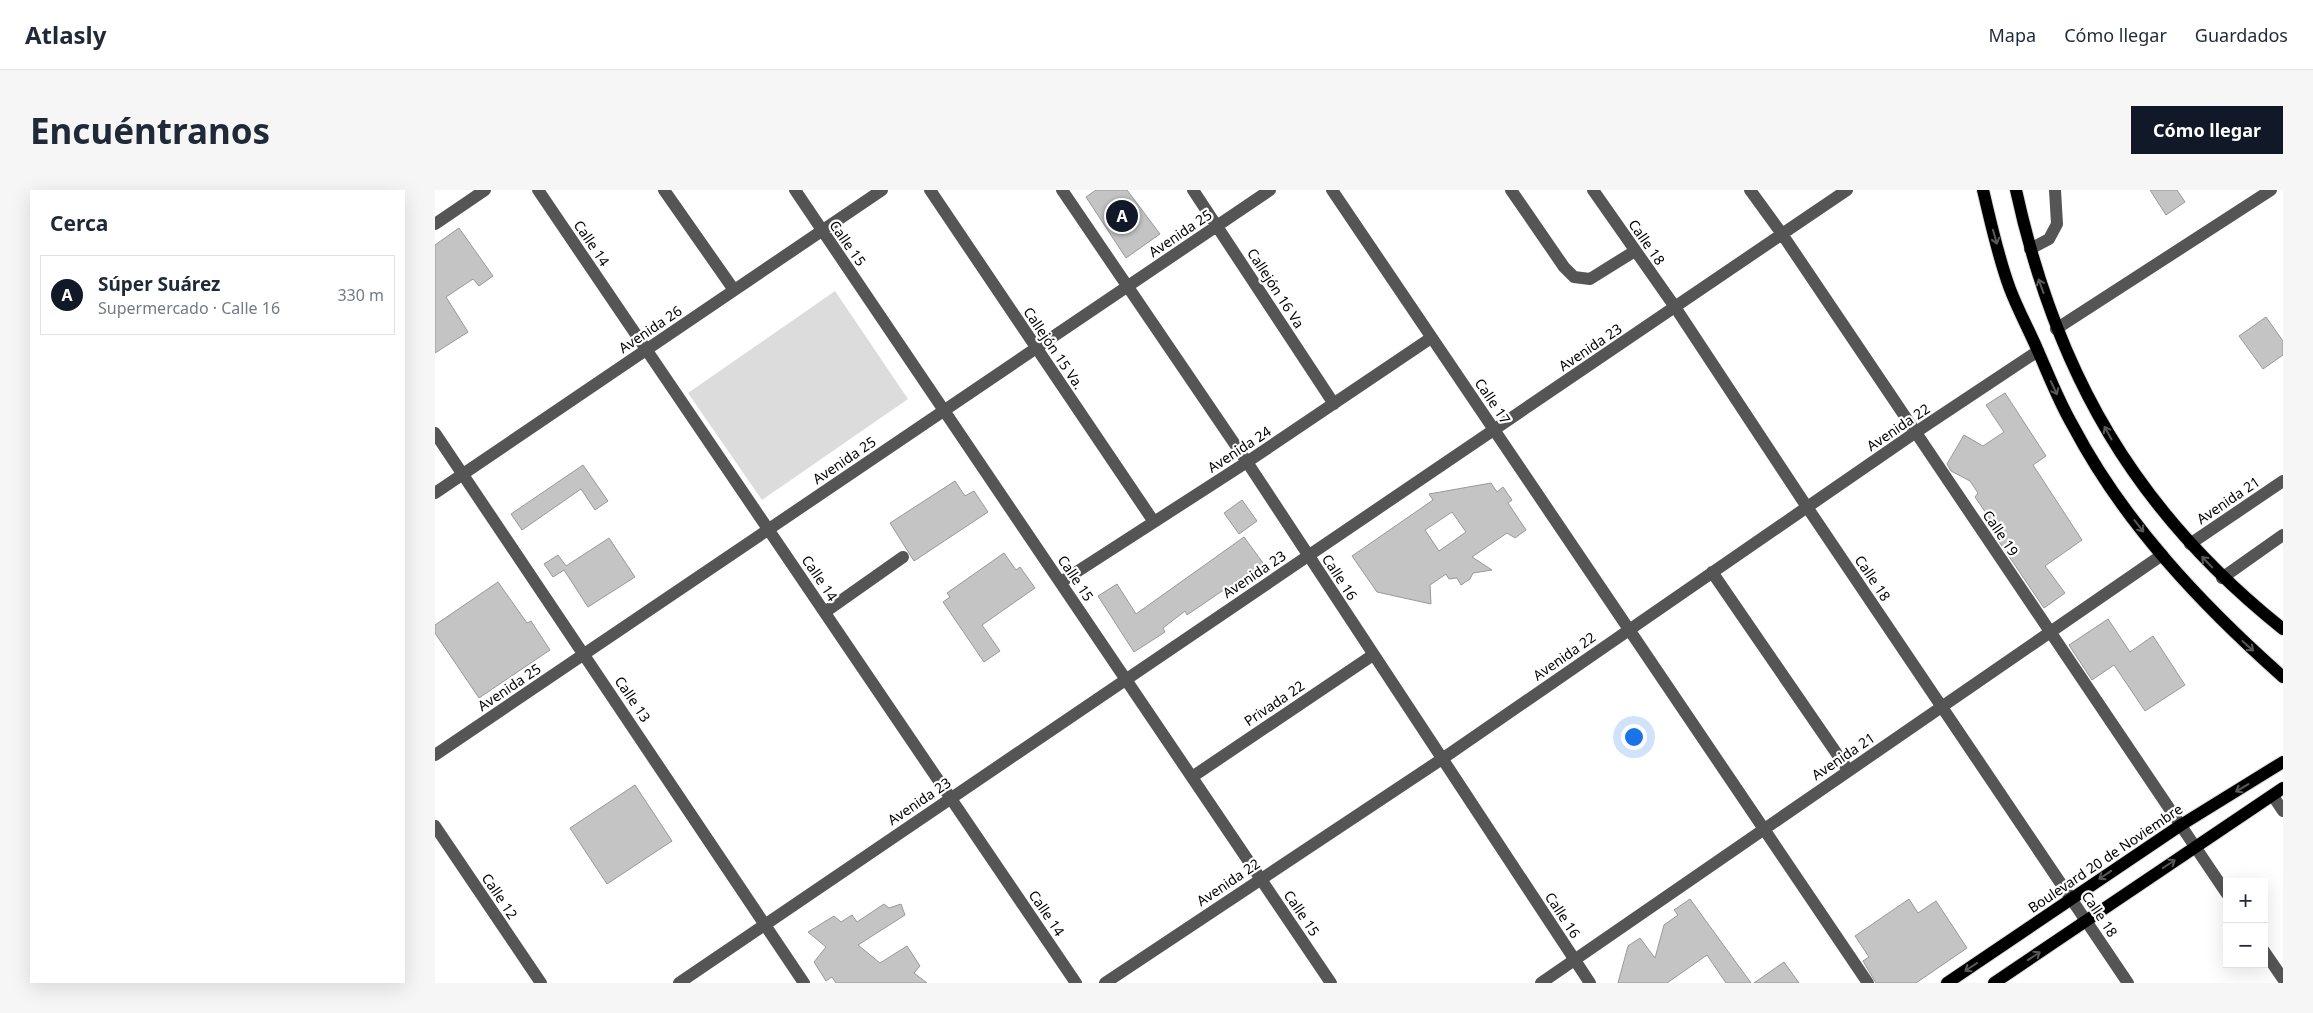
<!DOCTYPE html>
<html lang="es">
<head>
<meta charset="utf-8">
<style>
  :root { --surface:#fff; --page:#f6f6f7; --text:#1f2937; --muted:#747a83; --line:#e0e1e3; --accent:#111827 }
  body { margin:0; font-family:"Noto Sans",sans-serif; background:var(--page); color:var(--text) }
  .controls { position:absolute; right:15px; bottom:15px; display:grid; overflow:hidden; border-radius:0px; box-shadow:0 5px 20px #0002 }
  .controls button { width:45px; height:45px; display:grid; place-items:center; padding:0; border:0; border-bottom:1px solid var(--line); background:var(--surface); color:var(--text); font:25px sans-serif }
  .you { position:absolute; left:1198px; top:546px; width:18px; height:18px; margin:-12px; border:4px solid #fff; border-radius:50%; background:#1a73e8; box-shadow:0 0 0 8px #1a73e833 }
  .badge { display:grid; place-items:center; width:32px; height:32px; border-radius:50%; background:var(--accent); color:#fff; font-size:16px; font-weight:700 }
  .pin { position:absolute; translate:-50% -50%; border:2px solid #fff; box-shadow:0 1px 5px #0006 }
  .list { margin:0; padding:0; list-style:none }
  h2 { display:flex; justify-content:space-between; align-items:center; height:65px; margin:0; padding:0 20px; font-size:21px }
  h2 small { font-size:16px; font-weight:400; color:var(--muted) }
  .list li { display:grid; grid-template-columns:32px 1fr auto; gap:15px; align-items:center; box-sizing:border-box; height:80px; margin:0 10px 10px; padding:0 10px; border:1px solid var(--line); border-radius:0px }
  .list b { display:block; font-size:19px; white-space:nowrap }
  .list p { margin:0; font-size:16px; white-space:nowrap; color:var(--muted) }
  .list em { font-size:16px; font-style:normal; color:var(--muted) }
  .map { position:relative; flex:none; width:1848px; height:793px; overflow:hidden; border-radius:0px }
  header { display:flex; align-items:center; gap:30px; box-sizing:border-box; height:70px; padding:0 25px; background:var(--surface); border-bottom:1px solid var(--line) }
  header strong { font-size:24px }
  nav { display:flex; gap:28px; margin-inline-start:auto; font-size:18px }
  .intro { display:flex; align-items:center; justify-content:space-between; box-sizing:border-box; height:120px; padding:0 30px }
  h1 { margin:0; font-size:35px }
  .button { padding:12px 22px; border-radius:0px; background:var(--accent); color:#fff; font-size:18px; font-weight:700 }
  main { display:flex; gap:30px; padding:0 30px }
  aside { flex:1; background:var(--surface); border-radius:0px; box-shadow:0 5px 20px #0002 }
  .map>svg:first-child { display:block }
  .green { fill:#dcdcdc }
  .building { fill:#c4c4c4; stroke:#999; fill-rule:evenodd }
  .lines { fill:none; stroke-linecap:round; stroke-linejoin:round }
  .major-casing { stroke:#dbdbdb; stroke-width:14 }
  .minor { stroke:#555; stroke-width:12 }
  .major { stroke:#000; stroke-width:12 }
  .oneway { stroke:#595959 }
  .labels { text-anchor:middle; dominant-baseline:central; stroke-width:4.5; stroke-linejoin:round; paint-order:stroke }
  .street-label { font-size:14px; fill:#000; stroke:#fff }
</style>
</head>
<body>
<header>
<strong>Atlasly</strong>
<nav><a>Mapa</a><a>Cómo llegar</a><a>Guardados</a></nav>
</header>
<div class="intro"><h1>Encuéntranos</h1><a class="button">Cómo llegar</a></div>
<main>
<aside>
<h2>Cerca<small></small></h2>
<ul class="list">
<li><span class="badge">A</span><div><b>Súper Suárez</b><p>Supermercado · Calle 16</p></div><em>330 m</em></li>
</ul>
</aside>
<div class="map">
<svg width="1848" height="793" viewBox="0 0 1848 793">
  <rect width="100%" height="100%" fill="#fff"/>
  <path class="green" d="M400 101 473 209 327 310 253 203Z"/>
  <path class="building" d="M661 0H692L725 44 691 68 651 7Z
    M1715 0H1742L1750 12 1731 25Z
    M24 38 58 86 44 96 38 89 11 107 33 142 0 163V55Z
    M1831 127 1848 151V165L1828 179 1804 146Z
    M1570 203 1611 266 1598 275 1647 350 1610 376 1630 403 1609 418 1552 334 1555 329 1540 307 1543 303 1535 291 1516 281 1512 274 1529 245 1548 256 1569 242 1551 215Z
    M148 275 173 311 160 320 146 299 87 340 76 324Z
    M520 291 530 306 539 301 553 322 479 371 455 333Z
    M1056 293 1062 302 1068 297 1077 310 1073 313 1091 340 1080 348 1072 343 1037 367 1057 380 1038 383 1035 389 1026 395 1022 388 1014 389 1011 384 995 395 996 414 942 402 917 366 998 310 994 304ZM1017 322 1031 342 1004 361 990 340Z
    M807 310 822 331 804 344 789 323Z
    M809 347 828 373 752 425 750 421 728 438 730 442 699 462 663 406 682 394 701 424Z
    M174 348 200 387 153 417 129 380 118 387 109 374 123 365 131 376Z
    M569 363 581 380 585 377 600 398 547 435 565 461 549 472 508 412 515 407 512 403Z
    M63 392 92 433 96 431 115 460 44 508 0 443V435Z
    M1673 429 1695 462 1718 446 1750 495 1710 521 1679 475 1657 490 1634 455Z
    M200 595 237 651 172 694 135 638Z
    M1255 709 1316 793H1291L1272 765 1232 793H1183L1193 756 1205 748 1220 768 1229 735 1243 725 1239 720Z
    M1474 709 1483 723 1501 711 1532 758 1481 793H1441L1428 771 1434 767 1420 746Z
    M449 714 454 718 466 714 470 725 423 755 445 773 472 756 485 776 479 783 492 793H401L397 787 391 791 379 772 391 757 373 742 399 726 406 732 417 725 422 732Z
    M1349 772 1364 793H1319Z"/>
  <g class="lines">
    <g class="major-casing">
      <path id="major" d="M1548 0C1556 33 1563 67 1575 99 1583 120 1594 140 1603 161 1614 186 1624 212 1638 236 1689 333 1767 415 1848 487
        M1581 0C1621 183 1700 321 1848 439
        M1512 793 1746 635 1848 572
        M1559 793 1848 598"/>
    </g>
    <path class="minor" d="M103 0 641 793
      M229 0 299 100
      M360 0 896 793
      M495 0 719 332
      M627 0 812 272 1155 793
      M758 0 899 214
      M897 0 1433 793
      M1076 0 1129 77 1139 87 1155 89 1200 61
      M1158 0 1240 117 1372 317 1693 793
      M1315 0 1347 44 1792 704
      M0 34 50 0
      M1595 59 1614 49 1622 34 1620 0
      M1621 139 1836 0
      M0 243 369 793
      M0 303 447 0
      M1755 354 1848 291
      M1277 382 1413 580
      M1787 388 1848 345
      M626 392 812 272 996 148
      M390 422 468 367
      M0 565 835 0
      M757 587 938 465
      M1838 606 1848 621
      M0 636 106 793
      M1829 761 1848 789
      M244 793 1412 0
      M670 793 1007 569 1481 242 1603 161
      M1106 793 1727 365"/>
    <use href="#major" class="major"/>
  </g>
  <defs><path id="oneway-shaft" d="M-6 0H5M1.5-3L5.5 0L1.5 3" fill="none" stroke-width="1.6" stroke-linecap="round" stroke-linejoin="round" transform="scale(1.25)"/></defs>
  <g class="oneway">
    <use href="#oneway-shaft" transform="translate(1560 47) rotate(74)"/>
    <use href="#oneway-shaft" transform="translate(1606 96) rotate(-110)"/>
    <use href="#oneway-shaft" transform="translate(1619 198) rotate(65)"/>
    <use href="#oneway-shaft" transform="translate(1673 243) rotate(-119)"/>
    <use href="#oneway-shaft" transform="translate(1704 336) rotate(52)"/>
    <use href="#oneway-shaft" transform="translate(1772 372) rotate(-134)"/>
    <use href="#oneway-shaft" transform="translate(1813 456) rotate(42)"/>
    <use href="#oneway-shaft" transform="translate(1807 598) rotate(149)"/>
    <use href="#oneway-shaft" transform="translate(1734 674) rotate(-34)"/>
    <use href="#oneway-shaft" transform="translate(1670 685) rotate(146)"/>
    <use href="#oneway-shaft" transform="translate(1599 766) rotate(-34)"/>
    <use href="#oneway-shaft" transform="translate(1536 777) rotate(146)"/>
  </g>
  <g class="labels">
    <g class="street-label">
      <text transform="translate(745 43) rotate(-34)">Avenida 25</text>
      <text transform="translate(1212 52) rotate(55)">Calle 18</text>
      <text transform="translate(157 53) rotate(56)">Calle 14</text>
      <text transform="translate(413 53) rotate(55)">Calle 15</text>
      <text transform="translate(841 98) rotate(57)">Callejón 16 Va</text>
      <text transform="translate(215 139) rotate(-34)">Avenida 26</text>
      <text transform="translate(1155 157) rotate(-34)">Avenida 23</text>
      <text transform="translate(619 158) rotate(56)">Callejón 15 Va.</text>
      <text transform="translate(1058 211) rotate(56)">Calle 17</text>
      <text transform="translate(1463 237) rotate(-34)">Avenida 22</text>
      <text transform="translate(804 259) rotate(-33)">Avenida 24</text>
      <text transform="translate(409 270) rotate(-34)">Avenida 25</text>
      <text transform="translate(1793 310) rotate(-34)">Avenida 21</text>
      <text transform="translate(1566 343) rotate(56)">Calle 19</text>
      <text transform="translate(819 384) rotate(-34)">Avenida 23</text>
      <text transform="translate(905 387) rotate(57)">Calle 16</text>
      <text transform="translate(385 388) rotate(56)">Calle 14</text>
      <text transform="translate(641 388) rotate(56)">Calle 15</text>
      <text transform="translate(1438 388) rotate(56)">Calle 18</text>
      <text transform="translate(1129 466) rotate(-35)">Avenida 22</text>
      <text transform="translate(74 497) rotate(-34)">Avenida 25</text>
      <text transform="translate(198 509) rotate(56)">Calle 13</text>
      <text transform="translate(839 513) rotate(-34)">Privada 22</text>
      <text transform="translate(1408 566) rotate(-34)">Avenida 21</text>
      <text transform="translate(484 611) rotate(-34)">Avenida 23</text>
      <text transform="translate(1670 668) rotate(-34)">Boulevard 20 de Noviembre</text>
      <text transform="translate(793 692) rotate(-34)">Avenida 22</text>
      <text transform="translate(65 706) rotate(56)">Calle 12</text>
      <text transform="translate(612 723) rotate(56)">Calle 14</text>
      <text transform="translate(867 723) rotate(56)">Calle 15</text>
      <text transform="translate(1665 724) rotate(56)">Calle 18</text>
      <text transform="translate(1128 725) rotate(57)">Calle 16</text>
    </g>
  </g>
</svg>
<div class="controls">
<button>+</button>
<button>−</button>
</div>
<div class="you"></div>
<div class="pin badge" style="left:687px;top:26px">A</div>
</div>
</main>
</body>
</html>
